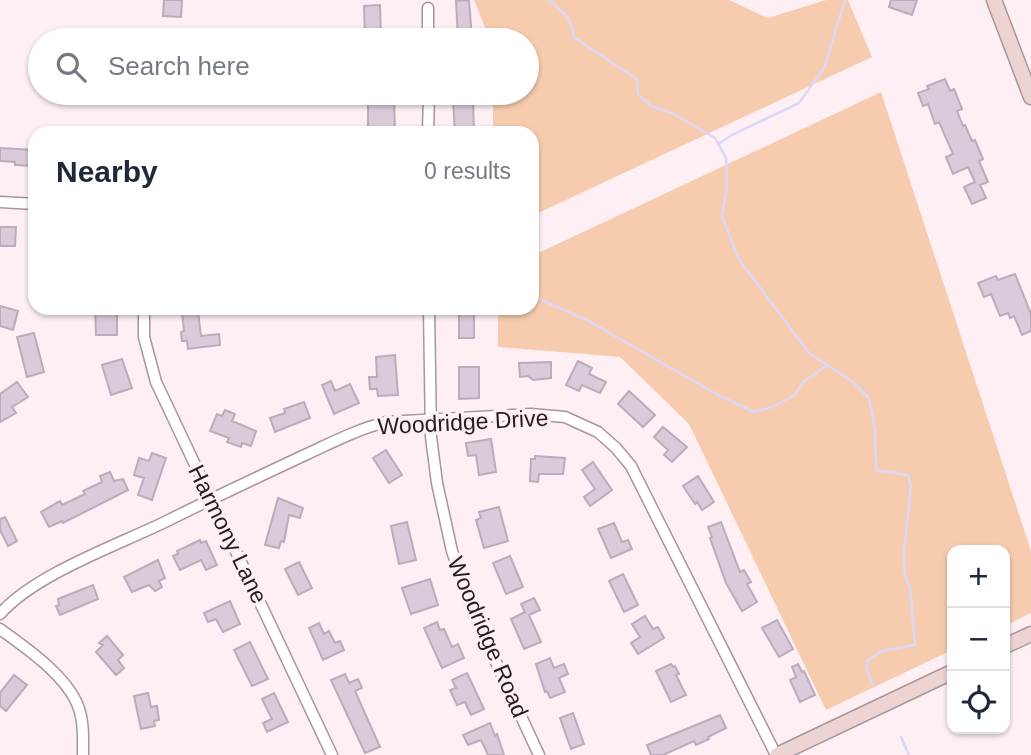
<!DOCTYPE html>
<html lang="en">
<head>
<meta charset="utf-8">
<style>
  :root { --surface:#fff; --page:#f6f6f7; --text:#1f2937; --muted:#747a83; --line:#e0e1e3 }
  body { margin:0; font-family:Helvetica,sans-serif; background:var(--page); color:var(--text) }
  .controls { position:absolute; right:21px; bottom:21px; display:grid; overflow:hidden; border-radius:14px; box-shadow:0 2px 5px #0004 }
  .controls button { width:63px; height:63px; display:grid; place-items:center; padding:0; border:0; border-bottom:2px solid var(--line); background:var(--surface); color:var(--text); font:35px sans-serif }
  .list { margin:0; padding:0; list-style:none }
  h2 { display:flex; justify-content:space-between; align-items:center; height:91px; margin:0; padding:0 28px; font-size:30px }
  h2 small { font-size:23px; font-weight:400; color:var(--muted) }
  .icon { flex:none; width:38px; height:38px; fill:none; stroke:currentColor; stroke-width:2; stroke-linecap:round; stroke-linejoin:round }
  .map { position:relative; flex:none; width:1031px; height:755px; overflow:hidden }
  .search { position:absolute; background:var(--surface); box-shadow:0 2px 5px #0004; left:28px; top:28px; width:511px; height:77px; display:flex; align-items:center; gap:18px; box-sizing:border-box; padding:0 24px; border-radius:38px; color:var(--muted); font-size:26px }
  .panel { position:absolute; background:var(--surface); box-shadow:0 2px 5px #0004; left:28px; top:126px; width:511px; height:189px; border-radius:21px }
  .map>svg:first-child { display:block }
  .green { fill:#f7ccae }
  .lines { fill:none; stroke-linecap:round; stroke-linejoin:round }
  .stream { stroke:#dcd7f8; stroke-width:2.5 }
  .building { fill:#dacbdb; stroke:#baacbb; stroke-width:2 }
  .street-casing { stroke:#a9959c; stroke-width:13 }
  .secondary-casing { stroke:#a9959c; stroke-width:17 }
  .street { stroke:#fff; stroke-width:10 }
  .secondary { stroke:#edd4d2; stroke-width:14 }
  .labels { text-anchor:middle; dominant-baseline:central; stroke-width:7; stroke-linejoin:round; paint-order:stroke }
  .street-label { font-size:23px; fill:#251e20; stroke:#fdeff4 }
</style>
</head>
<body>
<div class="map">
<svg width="1031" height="755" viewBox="0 0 1031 755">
  <rect width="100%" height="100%" fill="#fdeff4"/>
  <path class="green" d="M474 0H729L768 18 826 0H848L872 57 532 216V133H493V93H527V40H490Z
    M881 92 1031 551V613L1005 626V550H952V650L826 710 689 424 620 357 498 347V308H532V256Z"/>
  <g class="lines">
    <path class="stream" d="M549 0 568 17 575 38 637 79 638 94 651 106 672 113 715 138 726 158 727 186 722 216 738 258 809 353 853 382 869 398 875 430 876 470 908 475 911 486 904 553 905 576 910 587 915 645 882 651 867 661V671L873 684
      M718 144 732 135 799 103 824 68 845 0
      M532 296 587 320 718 395 754 412 772 407 795 395 803 382 826 366
      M901 737 909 755"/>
  </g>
  <path class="building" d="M164 0H182L181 17 163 16Z
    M469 0 472 39 458 40 456 1Z
    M891 0H917L912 15 889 7Z
    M380 5 381 40H365L364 6Z
    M945 79 950 91 954 89 962 109 957 111 963 126 965 125 972 141 975 140 983 159 979 161 988 182 980 185 986 198 972 204 964 187 975 182 968 167 953 174 946 157 953 154 939 122 935 124 928 104 923 106 918 93 929 89 927 86Z
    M394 99 395 130 368 131V100Z
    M473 99 474 133H455L453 100Z
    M0 148 35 150V166L15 165V162L0 161Z
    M0 227H16L15 246H0Z
    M1015 274 1031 314V331L1022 335 1014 316 1010 318 1008 313 1000 316 991 294 984 297 978 283 996 276 998 280Z
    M0 306 18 311 13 330 0 326Z
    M95 308H117V335H96Z
    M459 308H474V338H459Z
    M198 311 201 336 219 334 220 345 188 349 187 341H182L181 332 184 331 182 312Z
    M34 333 44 372 27 377 17 337Z
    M395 355 398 395 378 396 377 389H370L369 377H377L376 357Z
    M122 359 132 388 111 395 102 365Z
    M578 361 592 368 589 374 606 382 600 393 582 385 579 391 566 385Z
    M551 362V378L533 380 528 376 520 377 519 363Z
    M459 367H479V398L459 399Z
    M331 381 335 391 350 384 359 403 334 414 322 385Z
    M17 382 28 397 12 407 16 413 0 422V394Z
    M629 391 655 415 643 427 618 404Z
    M304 402 310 418 275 432 270 418 285 413 284 409Z
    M225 410 235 414 232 421 256 431 251 446 242 443 241 447 227 442 229 438 210 431 217 414 222 416Z
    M663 427 687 447 672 462 664 455 668 450 654 437Z
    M491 439 496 472 479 475 476 455 468 456 466 443Z
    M386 450 402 475 389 483 373 458Z
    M152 453 166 458 152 500 138 495 144 478 134 475 139 458 149 461Z
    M535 456 565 458 563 474H539L538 482 530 481 531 459H535Z
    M593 462 612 490 590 506 584 497 595 489 582 470Z
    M110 472 114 481 123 479 128 490 63 523 62 521 49 527 41 512 60 501 62 505 85 494 83 491 102 482 100 476Z
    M698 476 714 502 702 510 697 502 695 504 683 486Z
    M278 498 303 508 300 518 289 515 284 542 281 541 279 548 265 545Z
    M499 507 508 541 484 548 476 520 481 518 479 512Z
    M5 517 17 541 8 546 0 530V519Z
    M407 522 416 560 399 564 391 526Z
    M721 522 740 572 744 570 751 582 747 584 757 602 742 611 726 583 710 538 712 537 708 527Z
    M614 523 622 542 628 540 632 549 611 558 598 529Z
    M200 540 201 543 206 541 217 565 206 570 201 560 180 570 173 556 178 554 177 551Z
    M510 556 523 587 506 594 493 563Z
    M158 560 165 578 159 581 162 587 155 591 149 585 132 592 124 577Z
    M299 562 312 588 298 595 285 569Z
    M623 574 638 605 624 612 609 581Z
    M430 579 438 605 411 614 402 588Z
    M93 585 98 599 60 615 56 606 59 605 58 599Z
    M534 598 540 610 529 615 541 642 524 649 511 619 525 612 521 604Z
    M230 601 240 624 223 632 216 619 208 622 204 613Z
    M645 616 653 629 658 627 664 638 638 654 631 643 640 637 632 624Z
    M777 620 793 649 779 657 762 628Z
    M437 622 440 630 444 629 452 647 458 644 464 658 442 668 424 628Z
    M319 623 324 634 329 631 335 643 340 641 344 650 323 660 309 628Z
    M107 636 123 655 118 660 124 668 116 675 96 652 103 645 99 643Z
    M250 642 268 679 252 686 234 650Z
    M550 658 554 668 564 664 568 674 559 678 565 692 550 698 547 691 545 692 536 664Z
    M671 664 673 667 675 666 679 674 676 675 686 695 671 702 656 671Z
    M798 664 802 672 804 671 815 695 800 702 790 680 796 677 792 667Z
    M467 673 484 709 471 715 465 702 457 705 450 690 456 688 452 680Z
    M345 674 349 683 358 679 362 688 355 691 380 747 365 753 331 680Z
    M14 675 27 685 6 711 0 706V693Z
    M148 693 151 707 157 706 159 720 154 721 155 726 141 729 134 696Z
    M274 693 288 722 267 732 263 723 272 719 262 699Z
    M573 713 584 744 571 749 560 718Z
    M720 715 726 728 708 737 709 739 696 745 694 741 663 755H651L647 745Z
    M490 723 495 736 497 734 504 755H488L481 740 468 745 463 735Z"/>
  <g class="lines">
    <g class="street-casing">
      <path id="street" d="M428 8V40
        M428 133 429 93
        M0 202 35 204
        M144 308V337L156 382 332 755
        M429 308 431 437 437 483 452 551 475 617 539 755
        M0 614C35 574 118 545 167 521 213 498 260 476 307 454 333 442 358 429 386 422L531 414 565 417 598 432 616 448 631 466 776 755
        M0 629C26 648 66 675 78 706 84 721 83 739 83 755"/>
    </g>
    <g class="secondary-casing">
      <path id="secondary" d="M994 0 1031 97
        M1005 646 1031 634
        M777 755 952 672"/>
    </g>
    <use href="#street" class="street"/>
    <use href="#secondary" class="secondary"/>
  </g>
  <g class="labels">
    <g class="street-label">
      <text transform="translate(463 422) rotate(-3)">Woodridge Drive</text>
      <text transform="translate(228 534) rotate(64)">Harmony Lane</text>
      <text transform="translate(488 637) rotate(67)">Woodridge Road</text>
    </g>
  </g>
</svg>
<div class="controls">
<button>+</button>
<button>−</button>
<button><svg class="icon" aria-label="locate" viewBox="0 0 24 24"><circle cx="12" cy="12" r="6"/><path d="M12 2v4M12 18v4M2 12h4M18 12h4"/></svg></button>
</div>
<div class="search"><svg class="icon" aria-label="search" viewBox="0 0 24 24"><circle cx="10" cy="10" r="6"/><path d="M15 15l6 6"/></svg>Search here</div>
<section class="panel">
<h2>Nearby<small>0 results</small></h2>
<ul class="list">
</ul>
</section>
</div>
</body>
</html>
